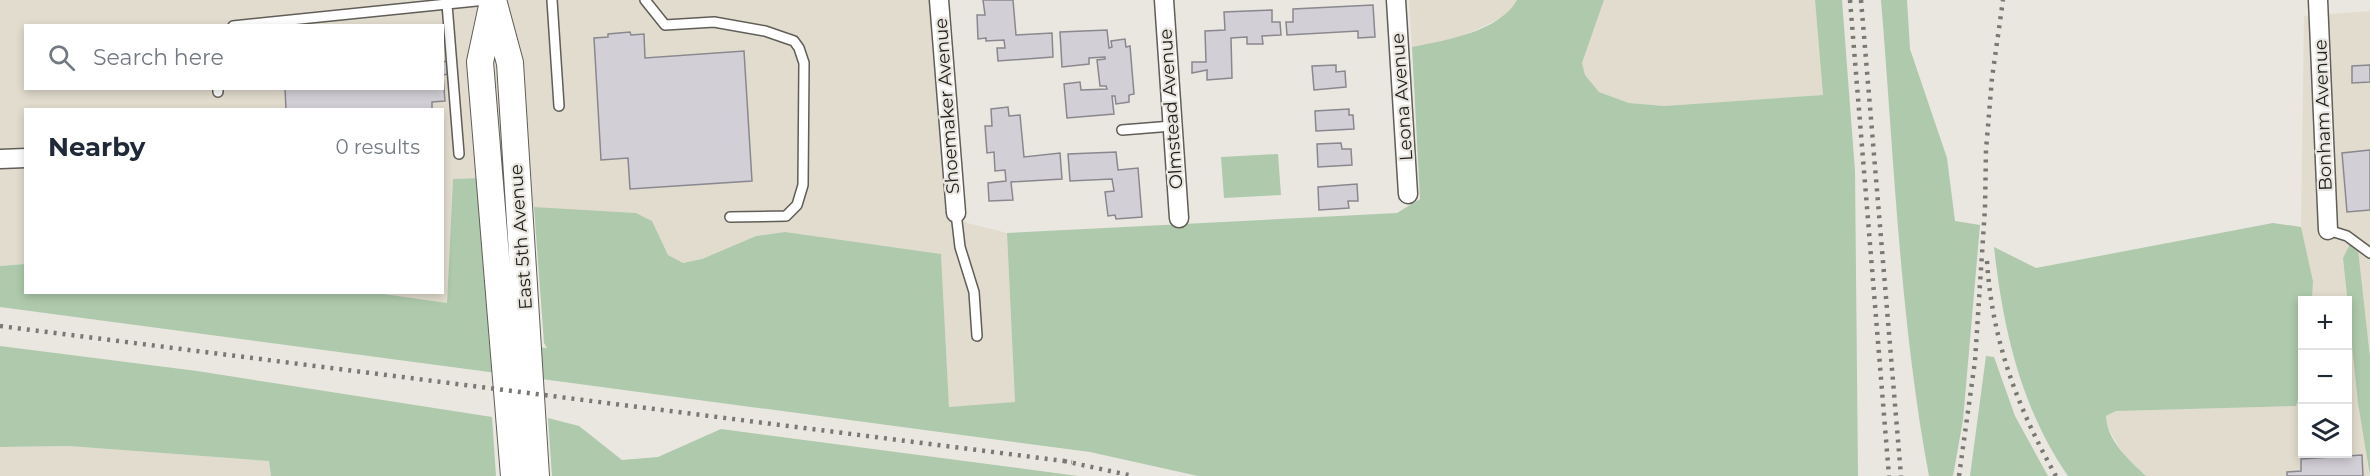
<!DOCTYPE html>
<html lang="en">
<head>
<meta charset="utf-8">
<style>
  :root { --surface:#fff; --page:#f6f6f7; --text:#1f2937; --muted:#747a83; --line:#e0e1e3 }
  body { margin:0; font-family:Montserrat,sans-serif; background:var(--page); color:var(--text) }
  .controls { position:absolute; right:18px; bottom:18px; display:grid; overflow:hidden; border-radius:0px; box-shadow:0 3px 9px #0003 }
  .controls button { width:54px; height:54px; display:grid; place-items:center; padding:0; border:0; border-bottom:2px solid var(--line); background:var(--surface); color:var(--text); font:30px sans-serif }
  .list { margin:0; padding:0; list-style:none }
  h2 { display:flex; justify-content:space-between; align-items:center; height:78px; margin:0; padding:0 24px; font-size:26px }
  h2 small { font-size:20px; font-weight:400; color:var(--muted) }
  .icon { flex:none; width:33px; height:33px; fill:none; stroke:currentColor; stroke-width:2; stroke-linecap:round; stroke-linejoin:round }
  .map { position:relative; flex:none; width:2370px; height:476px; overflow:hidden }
  .search { position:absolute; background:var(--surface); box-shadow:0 3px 9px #0003; left:24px; top:24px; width:420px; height:66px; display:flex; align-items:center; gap:15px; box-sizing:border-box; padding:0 21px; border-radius:0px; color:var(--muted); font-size:22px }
  .panel { position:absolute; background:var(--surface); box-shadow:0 3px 9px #0003; left:24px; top:108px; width:420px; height:186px; border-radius:0px }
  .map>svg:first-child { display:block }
  .built { fill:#e2dcce; fill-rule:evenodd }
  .green { fill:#aec9ac }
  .building { fill:#d2cfd6; stroke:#8a888f; stroke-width:1.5 }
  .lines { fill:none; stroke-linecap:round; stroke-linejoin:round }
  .lane-casing { stroke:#605e57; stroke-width:12 }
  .street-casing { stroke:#605e57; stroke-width:21 }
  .secondary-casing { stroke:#605e57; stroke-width:28 }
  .lane { stroke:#fff; stroke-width:9 }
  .street { stroke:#fff; stroke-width:18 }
  .secondary { stroke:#fff; stroke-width:26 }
  .rail { stroke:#7a7873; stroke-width:4.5; stroke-dasharray:3 6; stroke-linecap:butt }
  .labels { text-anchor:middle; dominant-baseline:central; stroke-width:4.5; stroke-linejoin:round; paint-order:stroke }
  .street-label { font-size:18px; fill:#22211e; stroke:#eae7e0 }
</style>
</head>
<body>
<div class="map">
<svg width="2370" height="476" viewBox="0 0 2370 476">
  <rect width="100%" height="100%" fill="#eae7e0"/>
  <path class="built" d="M0 0H939L952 205 967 223 1007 233 1015 402 949 408 941 254 785 232 756 236 702 259 683 263 668 255 652 221 636 213 482 204 480 178 453 179 447 303 369 293 442 292V110H26L25 264 0 266ZM26 26H442V88H26Z
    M1409 0H1517L1505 16 1461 37 1412 47Z
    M1604 0H1815L1823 95 1664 106 1629 103 1599 92 1585 75 1582 63Z
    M2370 11V357L2358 249 2343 258 2347 300H2312L2313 281 2301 227 2304 16Z
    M2348 301 2369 476H2146L2125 457 2107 426 2106 416 2116 411 2296 406 2302 388V454H2348Z
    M69 446 270 461 271 476H0V447Z"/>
  <path class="green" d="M1517 0H1604L1582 63 1585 75 1599 92 1629 103 1664 106 1823 95 1815 0H1842L1855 171 1858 476H1198L1090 452 0 307V266L25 264 26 292H369L447 303 453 179 480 178 489 342 547 348 544 343 534 207 636 213 652 221 668 255 683 263 702 259 756 236 785 232 941 254 949 407 1015 402 1007 233 1397 213 1420 199 1412 47C1446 40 1499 32 1517 0Z
    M1881 0H1907L1910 49 1947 158 1955 221 1980 225 1963 420 1953 476H1929C1900 322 1894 157 1881 0Z
    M1278 154 1281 195 1224 198 1221 157Z
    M2273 223 2301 227 2313 281 2312 300H2302V388L2296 406 2116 411 2106 416C2107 441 2129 460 2146 476H2068C2021 408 2003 329 1994 247L2036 268Z
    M2350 244 2358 249 2370 357V476L2358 403 2343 258Z
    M0 346 197 371 492 417 496 476H271L269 461 69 446 0 447Z
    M1986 356 1994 357 2015 416 2048 476H1970Z
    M548 418 579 426 622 460 658 457 721 429 1078 476H552Z"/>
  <path class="building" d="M983 0H1013L1016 35 1052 33 1053 57 998 61 997 48H1005L1004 40 986 41V38L978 39 977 15H985Z
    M1373 5 1375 37 1358 38V31L1287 35 1286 22H1293V9Z
    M1272 10V22H1280L1281 35 1262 36 1263 44H1247V37L1231 38 1232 78 1207 80V70L1192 73V62H1206L1205 31 1225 30 1224 12Z
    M1107 30 1109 48 1112 47 1111 41 1125 39 1126 47 1130 46 1134 94 1129 95V102L1116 104 1115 96H1112L1114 114 1067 118 1064 84 1080 82 1081 90 1107 89 1106 86H1100L1097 60 1105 59V57L1089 58V64L1062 67 1060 32Z
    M630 32 631 35 644 34 645 58 744 51 752 181 630 189 628 158 601 160 594 38 608 37V34Z
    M447 61 448 74 443 75 445 101 432 102V110H286L285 88H442V62Z
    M1336 65V72L1345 71 1346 87 1314 90 1312 66Z
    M2370 65V82L2352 83V66Z
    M1008 107 1009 116 1020 115 1024 157 1060 153 1062 179 1011 182 1013 200 989 201 988 183 1006 181 1005 170 995 171 994 152 987 153 985 126H992L991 109Z
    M1349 109V115H1353L1354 129 1316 131 1315 111Z
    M1341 143 1342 149H1351L1352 165 1318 167 1317 144Z
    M2370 150V210L2347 212 2342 153Z
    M1116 152 1118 170 1138 168 1142 217 1116 219 1115 215 1108 216 1105 192 1114 191 1112 179 1070 181 1068 154Z
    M1357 184 1358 201H1348L1349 208 1319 210 1318 187Z
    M2362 455 2363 476H2287V472L2301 471V459Z"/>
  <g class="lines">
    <g class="lane-casing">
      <path id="lane" d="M552 0 559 106
        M645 0 665 25 714 22 765 31 794 41 799 48 804 63 803 185 797 205 786 216 730 217
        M447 4 459 154
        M233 26 486 0
        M218 88V92
        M1122 130 1172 126
        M956 213 960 247 974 292 977 336
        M2328 230 2347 236 2370 253"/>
    </g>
    <g class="street-casing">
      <path id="street" d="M939 0 956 213
        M1164 0 1179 218
        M1396 0 1408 194
        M2318 0 2328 230
        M0 159 26 158"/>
    </g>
    <g class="secondary-casing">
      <path id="secondary" d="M493 0 510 63 536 476
        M492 6 480 62 514 476"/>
    </g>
    <use href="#lane" class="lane"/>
    <use href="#street" class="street"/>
    <use href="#secondary" class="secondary"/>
    <path class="rail" d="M1850 0 1889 476
      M1861 0 1901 476
      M1987 261C1992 340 2017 407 2056 476
      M0 326 1072 462
      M1064 461 1133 476
      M1959 476 1975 361 1985 208 1986 150 1992 78 2003 0"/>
  </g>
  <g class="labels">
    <g class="street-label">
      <text transform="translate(1402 97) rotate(-94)">Leona Avenue</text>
      <text transform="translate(947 106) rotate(-94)">Shoemaker Avenue</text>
      <text transform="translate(1171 109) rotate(-94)">Olmstead Avenue</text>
      <text transform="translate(2323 115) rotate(-92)">Bonham Avenue</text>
      <text transform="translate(521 237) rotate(-94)">East 5th Avenue</text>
    </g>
  </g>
</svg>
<div class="controls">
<button>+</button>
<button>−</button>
<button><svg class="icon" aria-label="layers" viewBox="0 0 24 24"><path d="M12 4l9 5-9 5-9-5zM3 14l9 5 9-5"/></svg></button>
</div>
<div class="search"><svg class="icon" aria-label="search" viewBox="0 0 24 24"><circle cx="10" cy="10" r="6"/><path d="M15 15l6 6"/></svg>Search here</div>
<section class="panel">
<h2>Nearby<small>0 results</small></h2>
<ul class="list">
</ul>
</section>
</div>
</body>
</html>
